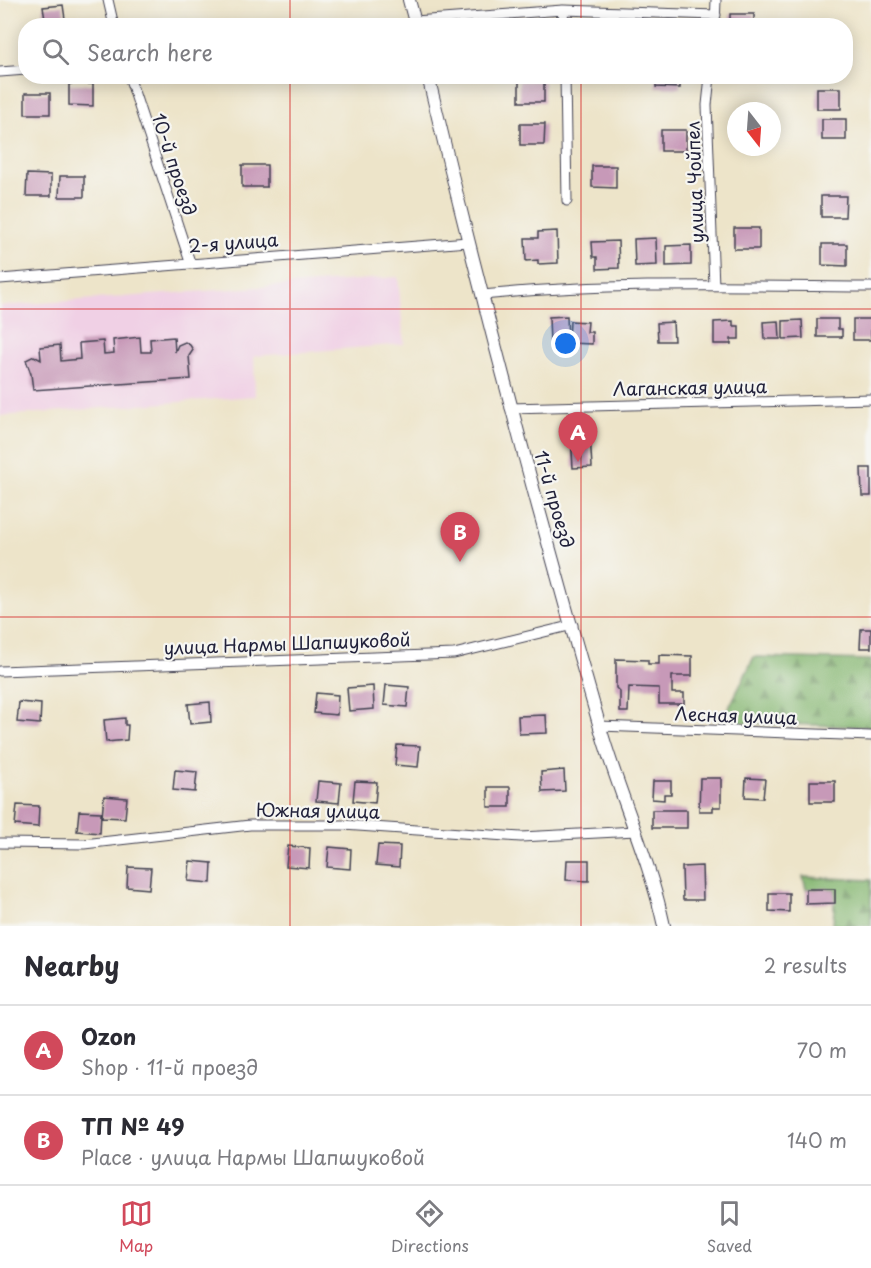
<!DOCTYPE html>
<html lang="en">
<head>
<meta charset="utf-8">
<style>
  :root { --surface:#fff; --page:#f2f2f3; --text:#2b2b33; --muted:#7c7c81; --line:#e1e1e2; --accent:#d1495b }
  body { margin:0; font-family:"Playpen Sans",sans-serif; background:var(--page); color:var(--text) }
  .compass { position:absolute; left:727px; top:102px; width:54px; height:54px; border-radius:50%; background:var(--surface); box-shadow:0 3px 15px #0003; rotate:163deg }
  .you { position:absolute; left:566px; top:344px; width:21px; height:21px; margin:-15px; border:4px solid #fff; border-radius:50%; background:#1a73e8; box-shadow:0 0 0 9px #1a73e833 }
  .badge { display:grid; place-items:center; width:39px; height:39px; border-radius:50%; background:var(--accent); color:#fff; font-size:20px; font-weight:700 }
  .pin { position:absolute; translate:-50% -50px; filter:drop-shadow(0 2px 3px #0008) }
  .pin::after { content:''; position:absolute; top:32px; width:21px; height:18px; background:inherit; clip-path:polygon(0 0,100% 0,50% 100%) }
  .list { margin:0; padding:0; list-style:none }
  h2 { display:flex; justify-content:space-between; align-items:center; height:78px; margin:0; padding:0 24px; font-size:26px }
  h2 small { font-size:20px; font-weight:400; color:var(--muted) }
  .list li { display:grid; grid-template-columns:39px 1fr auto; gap:18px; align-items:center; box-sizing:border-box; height:90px; padding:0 24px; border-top:2px solid var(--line) }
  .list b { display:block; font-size:22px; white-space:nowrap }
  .list p { margin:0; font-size:20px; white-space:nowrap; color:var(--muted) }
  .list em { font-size:20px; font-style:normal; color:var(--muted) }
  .icon { flex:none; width:33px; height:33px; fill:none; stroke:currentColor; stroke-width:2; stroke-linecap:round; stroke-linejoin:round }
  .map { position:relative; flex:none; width:871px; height:926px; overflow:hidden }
  .search { position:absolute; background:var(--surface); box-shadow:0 3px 15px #0003; left:18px; right:18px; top:18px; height:66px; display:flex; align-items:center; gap:15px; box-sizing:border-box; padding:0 21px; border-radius:24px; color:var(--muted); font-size:22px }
  .sheet { height:258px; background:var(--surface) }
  nav { display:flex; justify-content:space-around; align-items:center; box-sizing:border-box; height:84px; border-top:2px solid var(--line); background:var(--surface); font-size:16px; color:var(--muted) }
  nav a { display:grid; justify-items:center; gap:3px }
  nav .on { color:var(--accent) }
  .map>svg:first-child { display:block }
  .built { fill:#f0d0e5 }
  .forest { fill:url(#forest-firs); stroke:#546c56; stroke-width:1.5 }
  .building { fill:#c799b8 }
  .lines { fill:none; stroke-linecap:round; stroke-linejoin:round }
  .minor-casing { stroke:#403f50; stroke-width:11 }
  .tertiary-casing { stroke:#403f50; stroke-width:14 }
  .minor { stroke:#fff; stroke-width:9 }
  .tertiary { stroke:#fff; stroke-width:12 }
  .grid { fill:none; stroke:#d62828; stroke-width:1.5; stroke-opacity:0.55 }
  .labels { text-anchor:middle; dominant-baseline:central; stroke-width:4.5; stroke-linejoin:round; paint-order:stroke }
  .street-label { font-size:18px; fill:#22223b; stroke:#f6f6f2 }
</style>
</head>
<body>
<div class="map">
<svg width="871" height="926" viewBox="0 0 871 926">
  <defs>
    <pattern id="forest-firs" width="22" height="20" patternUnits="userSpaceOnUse" patternTransform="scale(1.5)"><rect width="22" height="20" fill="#86b772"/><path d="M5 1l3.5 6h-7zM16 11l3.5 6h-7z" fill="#6d945f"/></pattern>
  </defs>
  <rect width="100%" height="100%" fill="#f6f6f2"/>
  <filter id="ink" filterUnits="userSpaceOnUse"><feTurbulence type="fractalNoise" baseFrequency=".0167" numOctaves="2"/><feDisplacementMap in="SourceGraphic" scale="12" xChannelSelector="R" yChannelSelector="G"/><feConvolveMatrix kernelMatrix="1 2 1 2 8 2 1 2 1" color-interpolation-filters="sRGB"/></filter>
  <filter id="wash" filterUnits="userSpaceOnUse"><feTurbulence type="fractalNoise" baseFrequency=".008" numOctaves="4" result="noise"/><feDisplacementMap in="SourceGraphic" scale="24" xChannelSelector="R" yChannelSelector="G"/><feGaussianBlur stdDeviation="1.35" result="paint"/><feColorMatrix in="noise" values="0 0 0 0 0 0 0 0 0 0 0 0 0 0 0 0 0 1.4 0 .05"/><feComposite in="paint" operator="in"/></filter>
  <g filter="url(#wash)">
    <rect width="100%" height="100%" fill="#ede4c9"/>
    <path class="built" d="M398 277 404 344 254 356 255 396 0 416V306Z"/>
    <path class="forest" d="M754 657 871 660V727L722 722Z
      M803 877 871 880V926H833L835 889H806Z"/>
    <g id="blocks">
      <path class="building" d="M63 5 66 26H46L43 7Z
        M730 14H754V26H730Z
        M656 76H680V88L656 87Z
        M519 81H544V102H519Z
        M69 84H93V106L69 105Z
        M817 88H841V109H817Z
        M25 93H50V114H25Z
        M822 119H846V140H822Z
        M520 124H545L544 145H520Z
        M661 130H686V151H661Z
        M242 165H267V187H242Z
        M592 166H616V188L592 187Z
        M27 174 51 175V196H26Z
        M60 176H84V197H59Z
        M821 196H846L845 217H821Z
        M734 228H759V249H734Z
        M557 231 558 263 538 264V260L526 261 525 238H538V232Z
        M656 238 657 265 635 266 634 239Z
        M618 241 619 268 597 269V257H593L592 242Z
        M822 244H847V266L822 265Z
        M691 245V265L666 266V246Z
        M567 316 568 342 550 343 549 317Z
        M817 319H838V329H842V337H817Z
        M853 319H871V340H853Z
        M802 320 803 338 783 339V321Z
        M570 321 588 322 587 332H592V344L569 343Z
        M733 321V326H739V339H731V344H714V322Z
        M779 321 780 339H764L763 322Z
        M673 322 674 341H658L657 323Z
        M140 337 141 352H151L150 339 174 337 175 352 178 345 185 342 190 345 193 350 189 356 191 379 33 390 31 374 26 360 34 356 41 360 40 347 60 345 61 361 80 359 79 343 103 341 104 354 114 353 113 340Z
        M590 434 592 467 573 468 571 435Z
        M861 468H871V496H862Z
        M861 629H871V648H860Z
        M659 655 692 656V676H672V693H684V704H659V688L629 687 628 712H620V692L616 688V659L648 660V664H659Z
        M386 685 409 687 407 707 384 705Z
        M373 686 374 709 349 711 347 688Z
        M316 693 338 695 337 715 314 713Z
        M19 702 41 704 40 724 17 722Z
        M210 702 211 722 190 724 188 704Z
        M546 715 547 733 519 734 518 716Z
        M125 718V725H128L127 740 106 742 104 720Z
        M397 745 420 746 418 767 395 765Z
        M175 770 197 772 195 792 173 790Z
        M564 770 565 791 542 792 541 772Z
        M700 778H721V807H713V811H699Z
        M746 778 765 779 763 798 745 797Z
        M318 781 341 783 339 803 316 801Z
        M355 781 377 782 375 803 353 801Z
        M653 781H671V794H664V800L652 799Z
        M810 781H835V802H810Z
        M488 787H510V807H488Z
        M104 796 127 798 125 818 102 817Z
        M17 805 39 806 38 827 15 825Z
        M652 810H687V828H652Z
        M79 811 101 812 100 833 77 831Z
        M378 845 400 846 399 867 376 865Z
        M288 846 310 848 309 868 286 866Z
        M329 847 351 849 350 869 327 867Z
        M567 860H589V881L566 880Z
        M190 861 212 863 211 883 188 881Z
        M702 866 703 900H683L682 867Z
        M128 867 151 868 149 889 127 887Z
        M806 889H835V903L806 904Z
        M769 893H789V912L769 911Z"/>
    </g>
  </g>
  <g filter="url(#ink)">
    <use href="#blocks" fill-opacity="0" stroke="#403f50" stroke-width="1.5"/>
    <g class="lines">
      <g class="minor-casing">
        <path id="minor" d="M108 0 114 26
          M563 10 564 26
          M415 21 563 10 716 15
          M715 26 716 0
          M0 72 26 70
          M129 76 190 262
          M565 76 567 201
          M710 76 707 105 714 286
          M0 279 468 242
          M482 295C611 282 742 286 871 287
          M510 408 871 399
          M0 671 454 654 573 625
          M599 726 871 736
          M0 843 84 844 250 825H343L521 837 636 831"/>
      </g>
      <g class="tertiary-casing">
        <path id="tertiary" d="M409 0 416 26
          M428 76C480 294 537 509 599 724 618 792 649 857 664 926"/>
      </g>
      <use href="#minor" class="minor"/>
      <use href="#tertiary" class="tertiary"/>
    </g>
  </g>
  <path class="grid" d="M290 0V26M581 0V26M290 76V926M581 76V926M0 309H871M0 617H871"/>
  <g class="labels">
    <g class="street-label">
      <text transform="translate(175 164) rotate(72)">10-й проезд</text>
      <text transform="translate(694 182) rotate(-92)">улица Чойпел</text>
      <text transform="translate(233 242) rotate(-4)">2-я улица</text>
      <text transform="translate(690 387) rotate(-1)">Лаганская улица</text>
      <text transform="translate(555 499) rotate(74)">11-й проезд</text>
      <text transform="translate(287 643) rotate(-2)">улица Нармы Шапшуковой</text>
      <text transform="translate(736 715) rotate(2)">Лесная улица</text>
      <text transform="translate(318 810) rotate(1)">Южная улица</text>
    </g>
  </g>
</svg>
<svg class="compass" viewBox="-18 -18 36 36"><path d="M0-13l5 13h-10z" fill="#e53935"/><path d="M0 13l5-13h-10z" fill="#7c7c81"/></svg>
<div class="you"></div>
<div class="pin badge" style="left:578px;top:462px">A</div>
<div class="pin badge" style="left:460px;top:562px">B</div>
<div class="search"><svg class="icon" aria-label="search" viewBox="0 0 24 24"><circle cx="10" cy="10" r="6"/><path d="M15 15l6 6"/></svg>Search here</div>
</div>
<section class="sheet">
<h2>Nearby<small>2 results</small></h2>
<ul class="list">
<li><span class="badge">A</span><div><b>Ozon</b><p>Shop · 11-й проезд</p></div><em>70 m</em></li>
<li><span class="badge">B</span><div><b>ТП № 49</b><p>Place · улица Нармы Шапшуковой</p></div><em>140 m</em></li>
</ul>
</section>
<nav>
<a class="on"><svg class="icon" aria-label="map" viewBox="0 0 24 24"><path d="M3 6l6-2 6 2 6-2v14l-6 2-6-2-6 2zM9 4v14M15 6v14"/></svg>Map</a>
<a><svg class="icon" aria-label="directions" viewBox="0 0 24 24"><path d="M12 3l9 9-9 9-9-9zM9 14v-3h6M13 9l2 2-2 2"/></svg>Directions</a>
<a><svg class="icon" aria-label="saved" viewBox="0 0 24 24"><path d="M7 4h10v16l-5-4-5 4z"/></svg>Saved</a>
</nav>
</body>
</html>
